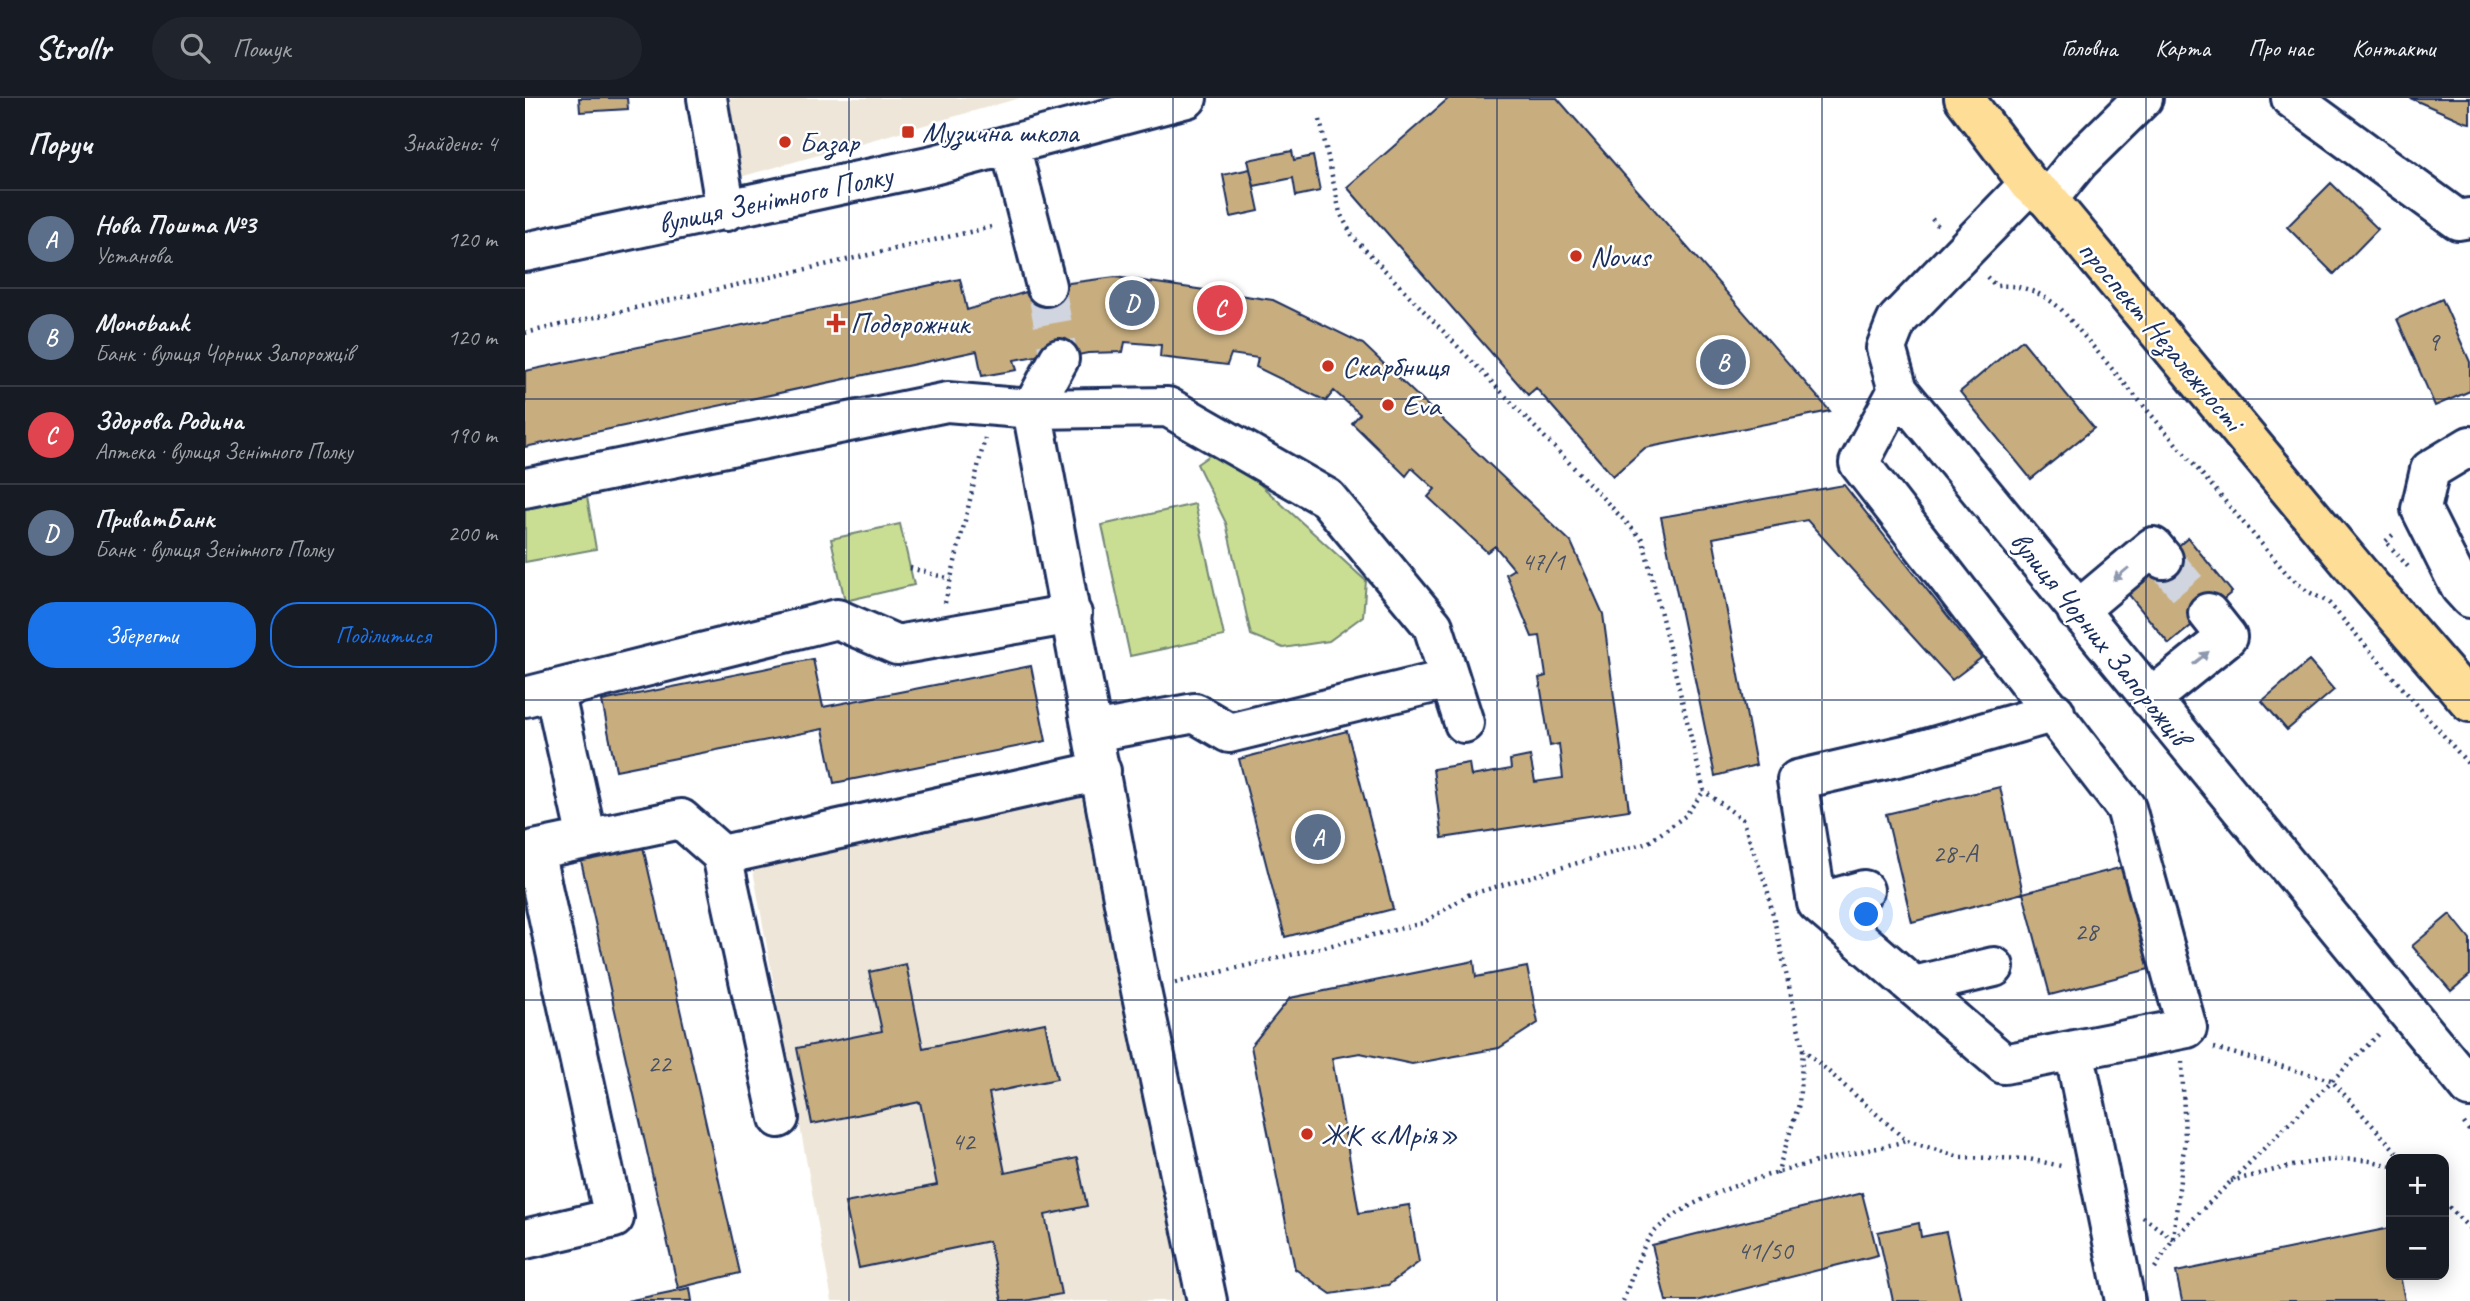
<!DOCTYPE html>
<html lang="uk">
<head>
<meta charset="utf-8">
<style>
  :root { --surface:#171b24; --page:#20242c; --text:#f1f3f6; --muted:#9ea1a6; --line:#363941; --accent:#1a73e8 }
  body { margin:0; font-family:Caveat,sans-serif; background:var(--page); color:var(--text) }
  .controls { position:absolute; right:21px; bottom:21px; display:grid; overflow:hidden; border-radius:14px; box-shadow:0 4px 18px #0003 }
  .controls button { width:63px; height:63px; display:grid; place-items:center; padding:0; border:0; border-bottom:2px solid var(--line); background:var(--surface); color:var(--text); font:35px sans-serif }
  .you { position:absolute; left:1342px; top:817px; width:24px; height:24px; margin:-18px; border:5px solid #fff; border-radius:50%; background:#1a73e8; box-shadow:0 0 0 10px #1a73e833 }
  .badge { display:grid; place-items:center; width:46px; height:46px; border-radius:50%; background:var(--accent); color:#fff; font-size:23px; font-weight:700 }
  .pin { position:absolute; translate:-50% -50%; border:4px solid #fff; box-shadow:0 2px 7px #0006 }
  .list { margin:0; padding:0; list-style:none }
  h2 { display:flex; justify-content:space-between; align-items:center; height:91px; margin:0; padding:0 28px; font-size:30px }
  h2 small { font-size:23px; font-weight:400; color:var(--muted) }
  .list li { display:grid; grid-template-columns:46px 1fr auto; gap:21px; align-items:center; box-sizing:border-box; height:98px; padding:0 28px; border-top:2px solid var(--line) }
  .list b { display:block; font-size:26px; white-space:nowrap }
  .list p { margin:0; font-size:23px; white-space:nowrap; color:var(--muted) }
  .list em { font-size:23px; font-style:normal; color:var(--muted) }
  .actions { display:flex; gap:14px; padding:21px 28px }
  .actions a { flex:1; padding:16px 0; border:2px solid var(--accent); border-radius:28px; text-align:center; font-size:24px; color:var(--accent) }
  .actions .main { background:var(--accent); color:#fff }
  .icon { flex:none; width:38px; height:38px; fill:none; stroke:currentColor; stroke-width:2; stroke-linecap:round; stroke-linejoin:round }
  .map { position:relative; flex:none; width:1945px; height:1203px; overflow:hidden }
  header { display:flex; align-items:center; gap:42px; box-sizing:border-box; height:98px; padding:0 35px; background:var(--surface); border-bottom:2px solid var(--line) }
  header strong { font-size:33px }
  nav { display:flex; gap:38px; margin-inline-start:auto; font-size:24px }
  .search { width:490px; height:63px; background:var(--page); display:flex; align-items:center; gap:18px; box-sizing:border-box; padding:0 24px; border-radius:38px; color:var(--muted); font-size:26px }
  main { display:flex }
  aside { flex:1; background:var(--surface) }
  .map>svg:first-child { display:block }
  .built { fill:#eee7d9 }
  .green { fill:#cade93; stroke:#728678; stroke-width:2 }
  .building { fill:#c8ae7f; stroke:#1b2f5e; stroke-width:2 }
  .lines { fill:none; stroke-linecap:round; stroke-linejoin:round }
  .minor-tunnel { stroke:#d1d5df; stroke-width:38; stroke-dasharray:38 19; stroke-linecap:butt }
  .minor-casing { stroke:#1b2f5e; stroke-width:44 }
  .major-casing { stroke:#1b2f5e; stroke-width:44 }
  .path { stroke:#1b2f5e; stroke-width:4.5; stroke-dasharray:2 5; stroke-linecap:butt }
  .minor { stroke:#fff; stroke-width:38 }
  .major { stroke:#fedd96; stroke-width:38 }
  .oneway { fill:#8d97ae }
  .grid { fill:none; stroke:#1b2f5e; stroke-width:2; stroke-opacity:0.55 }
  .poi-dot { fill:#c8321e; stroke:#fff; stroke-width:2.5 }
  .labels { text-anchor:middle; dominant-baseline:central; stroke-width:5; stroke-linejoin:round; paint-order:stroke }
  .number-label { font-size:26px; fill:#464f66 }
  .poi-label { font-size:30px; fill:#1b2f5e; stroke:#fff; text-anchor:start }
  .street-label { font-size:30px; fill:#1b2f5e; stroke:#fff }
</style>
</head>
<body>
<header>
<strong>Strollr</strong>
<div class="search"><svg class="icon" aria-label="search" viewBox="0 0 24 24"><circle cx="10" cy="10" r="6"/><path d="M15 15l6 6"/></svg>Пошук</div>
<nav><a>Головна</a><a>Карта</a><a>Про нас</a><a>Контакти</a></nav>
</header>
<main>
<aside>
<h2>Поруч<small>Знайдено: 4</small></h2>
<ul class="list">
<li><span class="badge" style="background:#5c6f8a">A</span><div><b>Нова Пошта №3</b><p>Установа</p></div><em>120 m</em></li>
<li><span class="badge" style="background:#5c6f8a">B</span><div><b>Monobank</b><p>Банк · вулиця Чорних Запорожців</p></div><em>120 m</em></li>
<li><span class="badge" style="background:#e0444e">C</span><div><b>Здорова Родина</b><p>Аптека · вулиця Зенітного Полку</p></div><em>190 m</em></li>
<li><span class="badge" style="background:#5c6f8a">D</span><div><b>ПриватБанк</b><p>Банк · вулиця Зенітного Полку</p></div><em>200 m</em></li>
</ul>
<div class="actions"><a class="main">Зберегти</a><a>Поділитися</a></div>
</aside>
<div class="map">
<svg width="1945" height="1203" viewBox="0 0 1945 1203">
  <rect width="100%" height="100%" fill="#fff"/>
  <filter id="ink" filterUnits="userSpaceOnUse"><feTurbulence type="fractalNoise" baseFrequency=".0143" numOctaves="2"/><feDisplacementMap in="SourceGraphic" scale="14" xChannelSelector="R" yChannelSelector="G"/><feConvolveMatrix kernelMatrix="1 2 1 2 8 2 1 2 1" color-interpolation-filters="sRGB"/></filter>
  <g filter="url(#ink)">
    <path class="built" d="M172 0H495L187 87Z
      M555 692 659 1203H307L227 767Z"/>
    <path class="green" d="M695 350 841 483 838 518 804 543 758 550 726 537 701 425 672 366Z
      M61 393 71 451 0 464V404Z
      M670 406 699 538 605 558 577 427Z
      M375 426 389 487 320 503 306 441Z"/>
    <path class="building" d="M54 0H102L103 11 55 14Z
      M924 0H1032L1305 313 1120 350 1088 378 1011 290 1003 297 822 89Z
      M1885 0H1945V25L1940 24Z
      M767 53 769 62 788 58 795 93 771 98 768 80 729 88 723 62Z
      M725 71 734 113 706 119 698 77Z
      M1806 85 1853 131 1809 176 1762 129Z
      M590 179 748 202 838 246 1046 444 1078 516 1104 712 917 740 908 671 944 665 946 678 986 671 985 662 1005 658 1010 684 1038 680 1034 646 1025 648 1014 580 1021 578 1015 538 1007 539 981 476 989 471 970 448 962 454 903 399 910 391 887 370 881 378 827 325 835 316 809 293 801 303 731 269 733 260 706 256 702 267 635 259 636 247 600 244 598 254 563 255 534 261 527 255 489 262 492 272 457 278 452 253 0 349V273L435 181 442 212 521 188Z
      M1917 201 1945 264V293L1910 308 1872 221Z
      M1497 242 1569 330 1506 381 1435 294Z
      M1319 387 1456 560 1427 582 1282 422 1188 440 1231 667 1190 678 1136 419Z
      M1663 440 1707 494 1644 546 1600 492Z
      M288 561 298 609 506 568 521 643 309 685 298 631 91 672 77 603Z
      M1784 563 1809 592 1762 632 1737 603Z
      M822 633 868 811 760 839 714 661Z
      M1475 689 1498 795 1387 824 1361 716Z
      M116 740 215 1175 153 1190 54 754Z
      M1598 769 1624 871 1525 897 1498 795Z
      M1925 816 1945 841V877L1926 893 1887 848Z
      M949 863 951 879 1002 869 1013 925 974 950 887 966 835 955 807 960 834 1115 884 1107 894 1164 863 1187 806 1196 770 1171 726 948 765 900Z
      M381 866 398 950 520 925 532 981 464 995 480 1075 552 1060 562 1108 520 1117 536 1196 500 1203H477L464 1143 334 1170 320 1105 412 1087 395 1004 287 1026 272 950 357 933 344 874Z
      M1337 1095 1353 1157 1171 1203H1141L1127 1147Z
      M1394 1125 1396 1139 1421 1134 1436 1203H1368L1353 1134Z
      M1865 1130 1866 1177H1875L1880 1203H1657L1651 1174Z
      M165 1190 167 1203H102Z"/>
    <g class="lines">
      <path class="minor-tunnel" d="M521 188 534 261
        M1638 461 1683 515"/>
      <g class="minor-casing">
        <path id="minor" d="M182 0 201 113
          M1766 0 1933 122 1945 120
          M485 47 521 188
          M1504 86 1372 222 1361 250 1373 292 1945 990
          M1523 101 1554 63 1618 0
          M0 154 408 67 662 0
          M534 261 507 311 611 869 682 1203
          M1373 292 1334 365 1601 710 1662 930 1479 966 1292 805 1272 682 1384 656 1530 614
          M1945 348 1905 372 1896 411 1935 489 1945 500
          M0 390 422 304 507 311 643 309 802 400 908 528 939 625
          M1552 513 1628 449 1638 461
          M29 592 62 741
          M0 599 312 521 372 547 547 516
          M1625 601 1702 539 1683 515
          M568 634 670 615 704 635 925 581
          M197 757 576 673
          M1292 805 1339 792
          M1389 888 1469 869
          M1549 952 1600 1203
          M0 1141 89 1120 9 752 156 721 197 757 254 1020"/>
      </g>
      <g class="major-casing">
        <path id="major" d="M1439 0 1504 86 1523 101 1833 474 1945 604"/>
      </g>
      <path class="path" d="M795 22 815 115 828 139 1118 442 1179 693 1217 721 1242 790 1278 951 1382 1043 1435 1059 1504 1061 1536 1068
        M1407 121 1415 130
        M1462 179 1471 188C1497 186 1515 194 1535 210L1763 477 1782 493 1803 504 1945 668
        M0 235 471 128
        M1861 443 1871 434
        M1863 446 1884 470
        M385 470 426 481
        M420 505 460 340
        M650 885 898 825 943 797 1124 744 1160 718 1179 693
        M1689 950 1806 982 1878 1061
        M1939 1025 1945 1034
        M1252 1076 1274 1006 1278 952
        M1706 1083C1756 1071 1815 1051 1866 1068
        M1919 1104 1945 1131
        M1618 1119 1648 1141
        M1648 1140 1660 1041 1657 964
        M1630 1170 1648 1141 1856 934
        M1098 1203C1105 1186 1116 1147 1128 1135 1181 1081 1308 1062 1381 1043"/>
      <use href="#minor" class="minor"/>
      <use href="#major" class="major"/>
    </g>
    <defs><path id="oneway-solid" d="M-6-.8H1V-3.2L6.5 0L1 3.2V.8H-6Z" transform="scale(1.75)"/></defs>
    <g class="oneway">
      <use href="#oneway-solid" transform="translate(1596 476) rotate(140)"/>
      <use href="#oneway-solid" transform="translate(1676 560) rotate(-39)"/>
    </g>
  </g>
  <path class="grid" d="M324 0V1203M648 0V1203M972 0V1203M1297 0V1203M1621 0V1203M0 301H1945M0 602H1945M0 902H1945"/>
  <g class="poi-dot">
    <rect x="376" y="27" width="14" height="14" rx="3.5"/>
    <circle cx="260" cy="44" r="7"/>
    <circle cx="1051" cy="158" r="7"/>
    <path d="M307.5 214.5h7v7h7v7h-7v7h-7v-7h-7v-7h7z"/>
    <circle cx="803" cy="268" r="7"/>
    <circle cx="863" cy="307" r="7"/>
    <circle cx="782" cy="1036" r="7"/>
  </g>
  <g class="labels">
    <g class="number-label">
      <text x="1908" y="243">9</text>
      <text x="1018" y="463">47/1</text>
      <text x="1430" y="755">28-А</text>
      <text x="1561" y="833">28</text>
      <text x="134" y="965">22</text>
      <text x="438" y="1043">42</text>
      <text x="1240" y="1152">41/50</text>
    </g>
    <g class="poi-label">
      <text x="397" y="34">Музична школа</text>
      <text x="274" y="44">Базар</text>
      <text x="1065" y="158">Novus</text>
      <text x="325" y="225">Подорожник</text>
      <text x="817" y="268">Скарбниця</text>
      <text x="877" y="307">Eva</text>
      <text x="796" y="1036">ЖК «Мрія»</text>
    </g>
    <g class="street-label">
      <text transform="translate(250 101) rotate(-12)">вулиця Зенітного Полку</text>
      <text transform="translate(1636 237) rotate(50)">проспект Незалежності</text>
      <text transform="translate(1575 540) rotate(51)">вулиця Чорних Запорожців</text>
    </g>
  </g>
</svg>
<div class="controls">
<button>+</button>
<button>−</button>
</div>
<div class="you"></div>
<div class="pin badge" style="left:793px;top:739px;background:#5c6f8a">A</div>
<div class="pin badge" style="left:1198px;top:264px;background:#5c6f8a">B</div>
<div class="pin badge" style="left:695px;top:210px;background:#e0444e">C</div>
<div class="pin badge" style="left:607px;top:205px;background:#5c6f8a">D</div>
</div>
</main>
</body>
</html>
